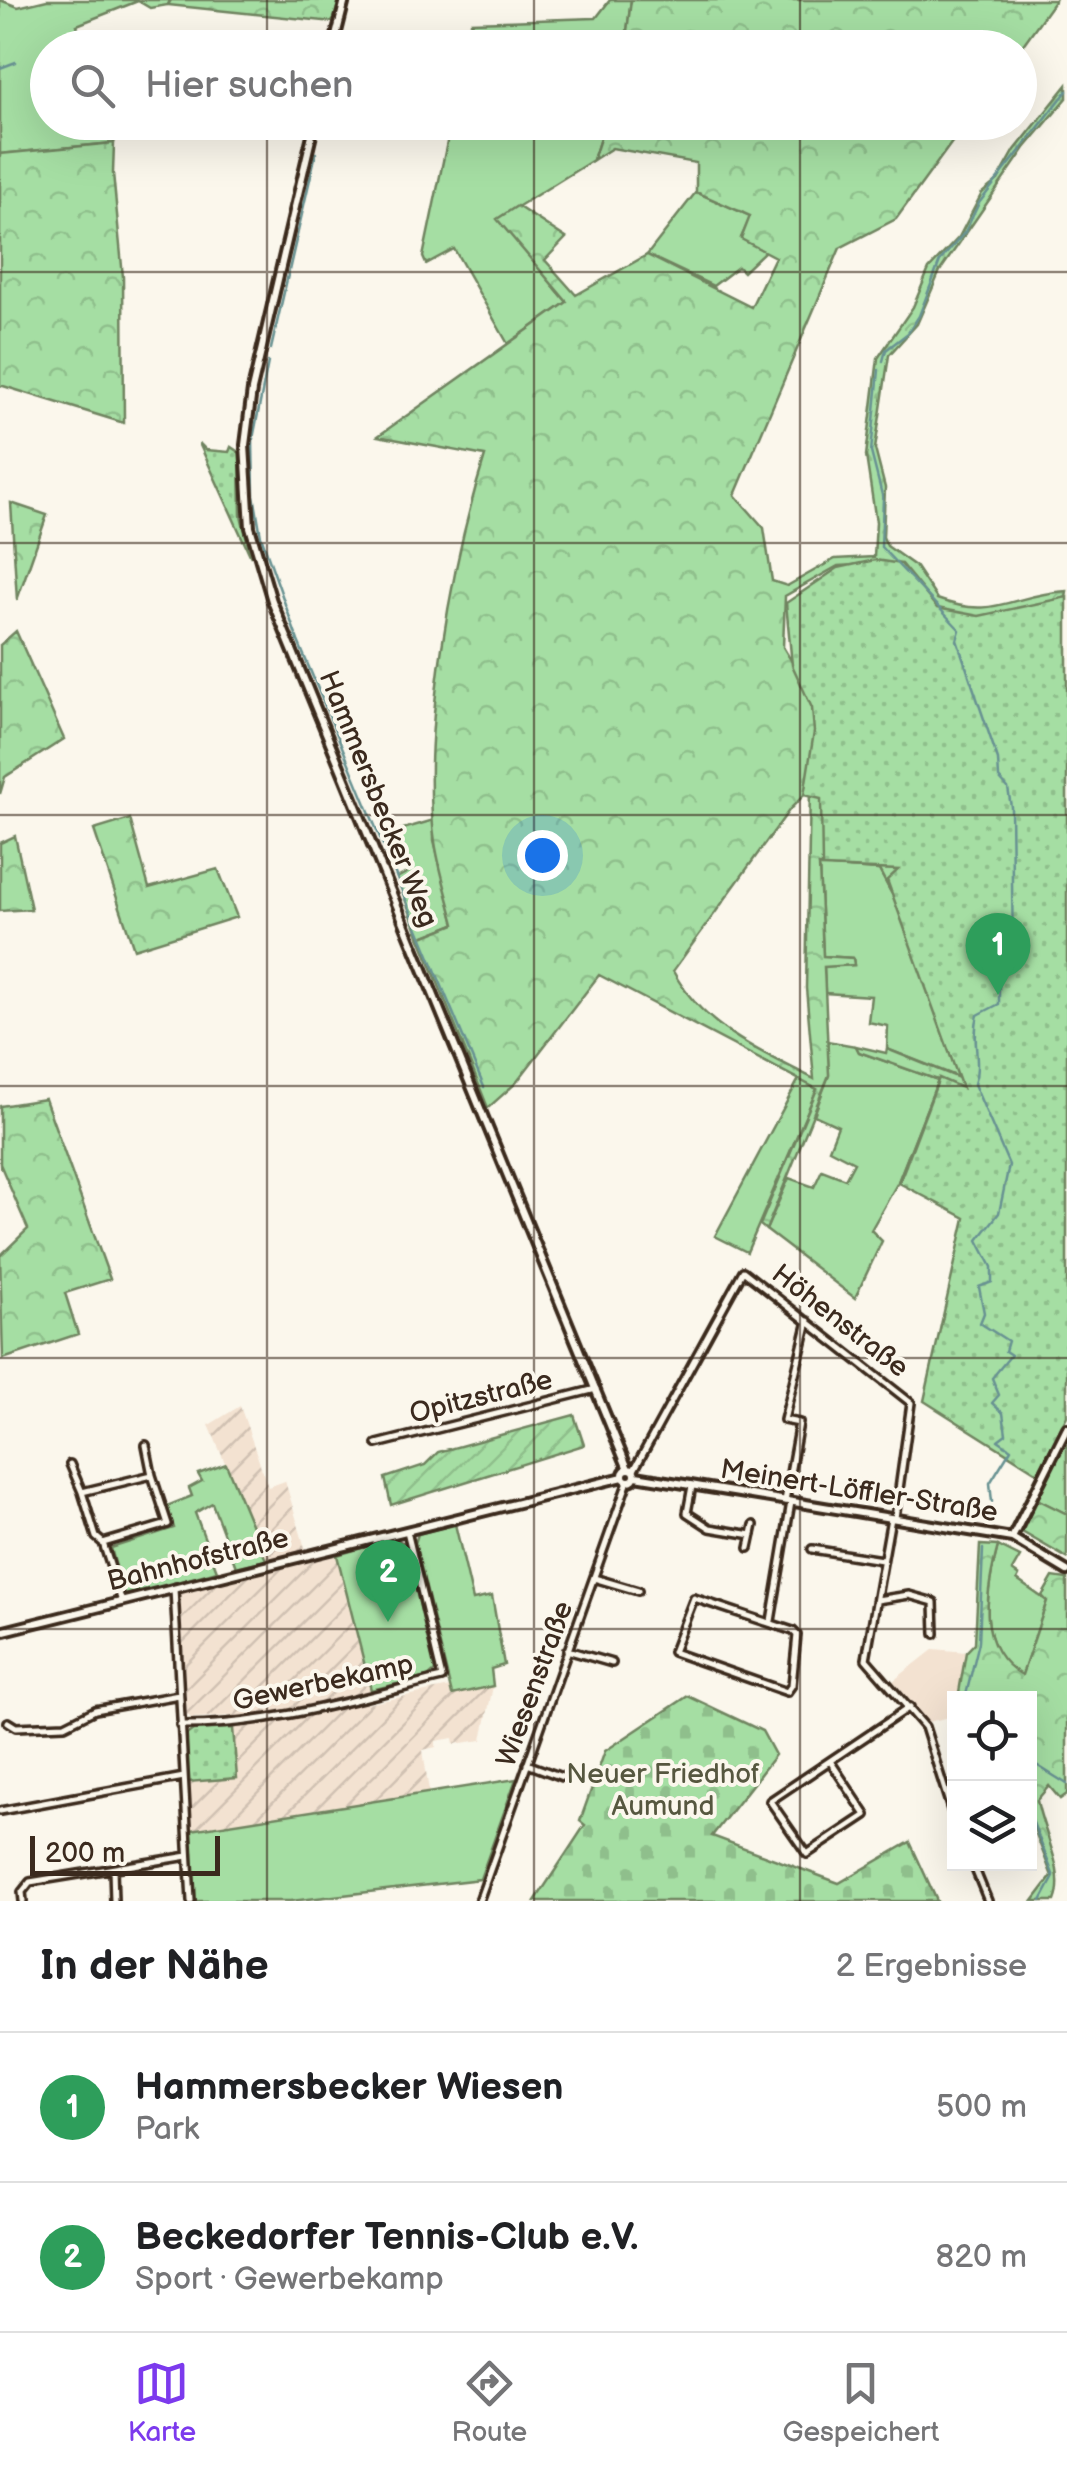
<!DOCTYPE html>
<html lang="de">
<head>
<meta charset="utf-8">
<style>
  :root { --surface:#fff; --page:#f2f2f2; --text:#202124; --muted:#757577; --line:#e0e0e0; --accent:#7c3aed }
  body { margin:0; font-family:"Balsamiq Sans",sans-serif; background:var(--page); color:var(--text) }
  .controls { position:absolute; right:30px; bottom:30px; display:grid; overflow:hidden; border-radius:0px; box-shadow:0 10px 40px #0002 }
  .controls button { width:90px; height:90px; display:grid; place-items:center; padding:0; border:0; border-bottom:2px solid var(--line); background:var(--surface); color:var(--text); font:50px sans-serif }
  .scale { position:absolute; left:30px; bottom:25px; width:190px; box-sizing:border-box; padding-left:10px; border:5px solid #3b2a1e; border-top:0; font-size:28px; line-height:35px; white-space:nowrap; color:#3b2a1e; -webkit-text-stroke:8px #fbf7ec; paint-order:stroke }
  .you { position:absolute; left:542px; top:855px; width:35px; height:35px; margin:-25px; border:8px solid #fff; border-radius:50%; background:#1a73e8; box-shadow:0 0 0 15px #1a73e833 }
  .badge { display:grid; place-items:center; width:65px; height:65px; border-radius:50%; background:var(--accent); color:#fff; font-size:32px; font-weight:700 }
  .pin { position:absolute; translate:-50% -82px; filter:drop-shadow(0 2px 5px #0008) }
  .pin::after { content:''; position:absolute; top:52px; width:35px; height:30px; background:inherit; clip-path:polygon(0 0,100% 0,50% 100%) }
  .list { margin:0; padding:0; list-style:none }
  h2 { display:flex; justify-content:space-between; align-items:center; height:130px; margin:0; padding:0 40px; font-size:42px }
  h2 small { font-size:32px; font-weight:400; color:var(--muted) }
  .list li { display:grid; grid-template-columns:65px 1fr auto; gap:30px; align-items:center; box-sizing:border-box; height:150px; padding:0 40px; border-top:2px solid var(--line) }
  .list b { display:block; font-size:38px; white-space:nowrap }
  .list p { margin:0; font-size:32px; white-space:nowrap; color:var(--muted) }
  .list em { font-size:32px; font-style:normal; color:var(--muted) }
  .icon { flex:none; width:55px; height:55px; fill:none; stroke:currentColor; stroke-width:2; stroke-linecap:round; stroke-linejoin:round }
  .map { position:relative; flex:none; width:1067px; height:1901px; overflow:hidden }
  .search { position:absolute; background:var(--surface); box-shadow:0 10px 40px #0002; left:30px; right:30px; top:30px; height:110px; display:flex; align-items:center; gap:25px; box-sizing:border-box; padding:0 35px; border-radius:55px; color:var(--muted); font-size:38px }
  .sheet { height:430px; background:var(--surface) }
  nav { display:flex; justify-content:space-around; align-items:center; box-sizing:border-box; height:140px; border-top:2px solid var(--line); background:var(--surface); font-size:28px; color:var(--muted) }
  nav a { display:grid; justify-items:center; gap:5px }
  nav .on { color:var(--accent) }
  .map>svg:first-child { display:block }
  .built { fill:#f3e2d1 }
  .industrial { fill:url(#industrial-furrows) }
  .grass { fill:#a5dea3; stroke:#708460; stroke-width:2.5 }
  .forest { fill:url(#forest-crowns); stroke:#708460; stroke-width:2.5; fill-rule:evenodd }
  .cemetery { fill:url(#cemetery-stones); stroke:#708460; stroke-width:2.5 }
  .park { fill:url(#park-dots); stroke:#708460; stroke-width:2.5 }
  .garden { fill:url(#garden-furrows); stroke:#708460; stroke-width:2.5 }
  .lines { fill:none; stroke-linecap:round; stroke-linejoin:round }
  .stream { stroke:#689292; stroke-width:2.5 }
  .minor-casing { stroke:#3b2a1e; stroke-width:12 }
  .tertiary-casing { stroke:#3b2a1e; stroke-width:14 }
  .minor { stroke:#fbf7ec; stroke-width:5 }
  .tertiary { stroke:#fbf7ec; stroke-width:6 }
  .grid { fill:none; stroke:#3b2a1e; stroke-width:2.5; stroke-opacity:0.55 }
  .labels { text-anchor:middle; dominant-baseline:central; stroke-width:8; stroke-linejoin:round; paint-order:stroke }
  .street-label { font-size:28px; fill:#3b2a1e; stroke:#fbf7ec }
  .park-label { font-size:28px; fill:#56573f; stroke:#fbf7ec }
</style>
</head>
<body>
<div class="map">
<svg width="1067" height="1901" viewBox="0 0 1067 1901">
  <defs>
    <pattern id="industrial-furrows" width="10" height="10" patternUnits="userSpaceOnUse" patternTransform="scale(2.5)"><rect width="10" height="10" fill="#f3e2d1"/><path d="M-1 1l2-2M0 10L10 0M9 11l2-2" fill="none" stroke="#d1c2b3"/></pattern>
    <pattern id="forest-crowns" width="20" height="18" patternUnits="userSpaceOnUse" patternTransform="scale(2.5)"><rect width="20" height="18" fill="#a5dea3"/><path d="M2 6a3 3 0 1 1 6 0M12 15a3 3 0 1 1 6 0" fill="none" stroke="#8fbf8c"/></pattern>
    <pattern id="cemetery-stones" width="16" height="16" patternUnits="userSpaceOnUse" patternTransform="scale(2.5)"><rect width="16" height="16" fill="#a5dea3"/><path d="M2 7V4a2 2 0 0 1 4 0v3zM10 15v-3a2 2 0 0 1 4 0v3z" fill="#8fbf8c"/></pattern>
    <pattern id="park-dots" width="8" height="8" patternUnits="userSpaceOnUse" patternTransform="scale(2.5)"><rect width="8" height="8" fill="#a5dea3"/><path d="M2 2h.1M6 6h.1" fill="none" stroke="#8fbf8c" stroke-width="1.8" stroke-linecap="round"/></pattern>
    <pattern id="garden-furrows" width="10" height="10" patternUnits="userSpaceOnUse" patternTransform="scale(2.5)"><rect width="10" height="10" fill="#a5dea3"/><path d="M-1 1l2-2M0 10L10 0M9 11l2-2" fill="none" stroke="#8fbf8c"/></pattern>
  </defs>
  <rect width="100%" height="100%" fill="#fbf7ec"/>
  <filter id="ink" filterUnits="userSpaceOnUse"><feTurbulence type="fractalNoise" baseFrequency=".01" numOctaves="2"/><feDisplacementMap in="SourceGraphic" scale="20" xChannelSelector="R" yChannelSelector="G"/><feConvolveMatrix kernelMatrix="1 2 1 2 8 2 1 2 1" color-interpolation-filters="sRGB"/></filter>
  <g filter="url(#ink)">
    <path class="built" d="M934 1649 966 1652 954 1716 928 1722 893 1681Z"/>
    <path class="industrial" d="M240 1406 268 1487 285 1481 306 1551 266 1560 209 1425Z
      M337 1555 371 1690 367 1704 450 1687 453 1695 493 1686 482 1740 454 1744 453 1738 436 1741V1747L423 1750 429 1792 191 1830 188 1782 237 1777 231 1716 191 1718 187 1714 180 1594Z"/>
    <path class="grass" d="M0 0 18 7 47 0H170L168 5 150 8 138 1 77 25 84 47 48 48V122L119 123 114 143 0 154Z
      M610 0H631L625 47 467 48 471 22 596 18Z
      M451 123H605L593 160 498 219 567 302 508 344 454 249 426 264 423 257Z
      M696 192 751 216 741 238 765 251 743 272 738 267 713 286 647 255Z
      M434 820V840L455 924 420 938 397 878 410 871 396 831Z
      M819 866 879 870 901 911 961 1078 887 1049 888 1026 868 1022 871 996 825 993 824 966 854 965 853 958 823 956Z
      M827 1041 856 1046 859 1052 938 1080 898 1182 871 1230 882 1241 855 1298 766 1230 789 1178 814 1187 822 1170 845 1179 854 1162 829 1149 838 1126 814 1115 829 1075Z
      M799 1079 817 1089 747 1252 715 1236Z
      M1067 1439V1514L1037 1499Z
      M226 1464 266 1560 236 1567 212 1503 195 1513 217 1571 124 1597 111 1548 174 1528 167 1506 192 1496 189 1488 202 1481 198 1474Z
      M455 1524 473 1600 492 1596 504 1665 491 1669 493 1686 452 1695 415 1543 418 1534Z
      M393 1539 405 1543 435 1671 428 1677 371 1690 337 1555Z
      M998 1546 1020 1557 1012 1571 1019 1576 1017 1580 1047 1601 1022 1676C975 1649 986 1591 998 1546Z
      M516 1779 480 1879 291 1901H195L191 1830Z"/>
    <path class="forest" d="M171 0H339L333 22 168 5Z
      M631 0H1055L1020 49 625 47Z
      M1067 85V98L1025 148 940 271 917 324 889 355 875 449 885 488 883 537 887 546 915 566 937 599C996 621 1011 594 1067 591L990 1056 898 1182 938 1080 859 1052 856 1046 886 1053 887 1049 959 1078 901 911 879 870 819 866 823 956 853 958 854 965 824 967 829 1075 766 1230 760 1225 817 1089 599 975 516 1083 488 1108 420 938 455 924C448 897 439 869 435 842 419 737 453 557 485 456L378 436 567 302 497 219 517 206 566 238 545 260 576 295 647 255 751 307 775 257 741 239 750 216 696 192V163L612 148 593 160 605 123H966L896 219 840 248 735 495 764 528 772 581 787 586 835 559 874 557 876 522 866 456 878 358 913 307 929 269 959 237 982 193 998 180 1015 150ZM891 563 816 702 783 647 785 596 838 566ZM810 789 806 988 814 1079C759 1050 704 1029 673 971L790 809Z
      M114 143 113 173 123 277 124 423 0 385V154Z
      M11 503 47 515 17 600Z
      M16 631 64 739 5 777 0 794V645Z
      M130 819 149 888 218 869 237 917 134 949 94 830Z
      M15 836 31 909 0 911V843Z
      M45 1099 110 1279 65 1293 78 1334 3 1359 0 1256 28 1229 0 1164V1106Z
      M1037 1499 1067 1514V1558L1022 1532Z
      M980 1545 998 1546C986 1591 975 1648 1022 1675L1047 1601 1042 1596 1053 1577 1067 1579V1794L1060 1799 1049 1786 1037 1800C1042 1831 1067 1872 1055 1901H1033L1052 1876 1030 1818V1698H958L966 1652 975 1643Z"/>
    <path class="cemetery" d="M688 1696 762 1731 775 1755 712 1836 839 1883 910 1842 937 1901H535L585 1825 580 1821 605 1751Z"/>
    <path class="park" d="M199 443 206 450 229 452 231 447 240 453 241 515 251 557Z
      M875 560 901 564 937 608 979 616 1067 597V1416L1038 1473 924 1401 965 1218 899 1183 939 1078 962 1088 887 880 898 870 822 867 821 799 804 795 814 732 812 708 792 665 786 603 838 568Z
      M233 1728 237 1778 188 1782 185 1736 193 1730Z"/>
    <path class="garden" d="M574 1415 584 1445 391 1505 385 1478 425 1465 438 1452Z"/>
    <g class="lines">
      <path class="stream" d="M0 68 16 62
        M271 349 316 153
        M883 361 886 350 908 333 919 316 940 261 965 232 979 203 1067 91
        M268 362 253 439 254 495 261 536 298 641 484 1087
        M879 370 871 452 883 499 881 547 960 630 957 640 998 760 999 778 1008 788 1011 807 1013 956 999 970V1004L978 1015C971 1040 982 1062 974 1084L1009 1165 999 1213 978 1240 992 1267V1282L979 1287 984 1313 980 1323 1008 1341 1005 1351 1011 1355 992 1378 999 1395 992 1403 1003 1413 1006 1434 998 1440 1011 1449 990 1483 992 1502
        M977 1698 966 1695 979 1642 983 1549
        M1030 1761 1067 1784
        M1030 1815 1054 1877 1041 1901"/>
      <g class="minor-casing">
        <path id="minor" d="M377 1444 596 1389
          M146 1445 152 1475
          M70 1464 82 1492
          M634 1470 743 1271 911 1403 895 1518
          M692 1486 687 1513 710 1528 752 1535
          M785 1501 799 1423 784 1420 808 1321
          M891 1518 866 1659 925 1727 954 1819
          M103 1543 96 1537 82 1492 152 1475 168 1524 103 1543 122 1602
          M749 1548 754 1525
          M812 1549 882 1560
          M594 1578 638 1591
          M174 1589 191 1901
          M694 1598 793 1631 797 1635 792 1685 787 1692 673 1652Z
          M877 1600 909 1595 934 1602 935 1634
          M771 1621 791 1502
          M567 1650 612 1663
          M8 1722 16 1727 65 1725 95 1710 179 1695
          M180 1725C269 1726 357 1699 442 1678L407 1531
          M830 1761 866 1815 807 1854 770 1801 910 1707
          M527 1764 562 1777 571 1776
          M0 1811 184 1777
          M973 1864 988 1901
          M113 1869 114 1901
          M23 1901 22 1892 30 1882 188 1856
          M479 1901 628 1481"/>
      </g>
      <g class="tertiary-casing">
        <path id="tertiary" d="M333 48 345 0
          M315 122 252 390 245 445 250 527 272 601 628 1469
          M623 1475a6 6 0 1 1 12 0a6 6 0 1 1-12 0Z
          M636 1476 1012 1538 1067 1571
          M1012 1538 1067 1428
          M0 1632 623 1477"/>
      </g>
      <use href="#minor" class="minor"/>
      <use href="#tertiary" class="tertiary"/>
    </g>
  </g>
  <path class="grid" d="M267 0V48M534 0V48M800 0V48M267 122V1901M534 122V1901M800 122V1901M0 272H1067M0 543H1067M0 815H1067M0 1086H1067M0 1358H1067M0 1629H1067"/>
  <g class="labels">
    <g class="street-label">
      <text transform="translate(378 799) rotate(68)">Hammersbecker Weg</text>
      <text transform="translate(840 1321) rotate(38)">Höhenstraße</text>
      <text transform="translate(481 1397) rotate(-14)">Opitzstraße</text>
      <text transform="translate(859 1491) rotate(9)">Meinert-Löffler-Straße</text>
      <text transform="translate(198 1560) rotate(-14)">Bahnhofstraße</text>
      <text transform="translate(323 1683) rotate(-12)">Gewerbekamp</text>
      <text transform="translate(535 1684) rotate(-70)">Wiesenstraße</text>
    </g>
    <g class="park-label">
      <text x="663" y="1774">Neuer Friedhof<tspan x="663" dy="32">Aumund</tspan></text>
    </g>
  </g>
</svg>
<div class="controls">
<button><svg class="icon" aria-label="locate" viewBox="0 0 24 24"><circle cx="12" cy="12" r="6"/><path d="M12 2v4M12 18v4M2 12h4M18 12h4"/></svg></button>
<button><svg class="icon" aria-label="layers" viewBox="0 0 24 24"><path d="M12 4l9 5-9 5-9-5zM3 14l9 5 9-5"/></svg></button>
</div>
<div class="scale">200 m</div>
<div class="you"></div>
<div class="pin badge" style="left:998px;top:995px;background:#2e9e5b">1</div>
<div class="pin badge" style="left:388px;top:1622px;background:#2e9e5b">2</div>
<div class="search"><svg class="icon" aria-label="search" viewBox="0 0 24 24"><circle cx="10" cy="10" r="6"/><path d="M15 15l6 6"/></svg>Hier suchen</div>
</div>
<section class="sheet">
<h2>In der Nähe<small>2 Ergebnisse</small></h2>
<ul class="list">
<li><span class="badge" style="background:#2e9e5b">1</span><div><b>Hammersbecker Wiesen</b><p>Park</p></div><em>500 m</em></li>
<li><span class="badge" style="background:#2e9e5b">2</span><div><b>Beckedorfer Tennis-Club e.V.</b><p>Sport · Gewerbekamp</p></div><em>820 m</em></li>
</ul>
</section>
<nav>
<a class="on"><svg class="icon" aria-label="map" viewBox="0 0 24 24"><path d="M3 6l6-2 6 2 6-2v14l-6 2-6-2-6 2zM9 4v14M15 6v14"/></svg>Karte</a>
<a><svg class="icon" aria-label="directions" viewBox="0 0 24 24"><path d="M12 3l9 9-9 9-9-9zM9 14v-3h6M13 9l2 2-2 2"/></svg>Route</a>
<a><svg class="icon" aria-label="saved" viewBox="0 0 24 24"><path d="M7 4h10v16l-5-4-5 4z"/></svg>Gespeichert</a>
</nav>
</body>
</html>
